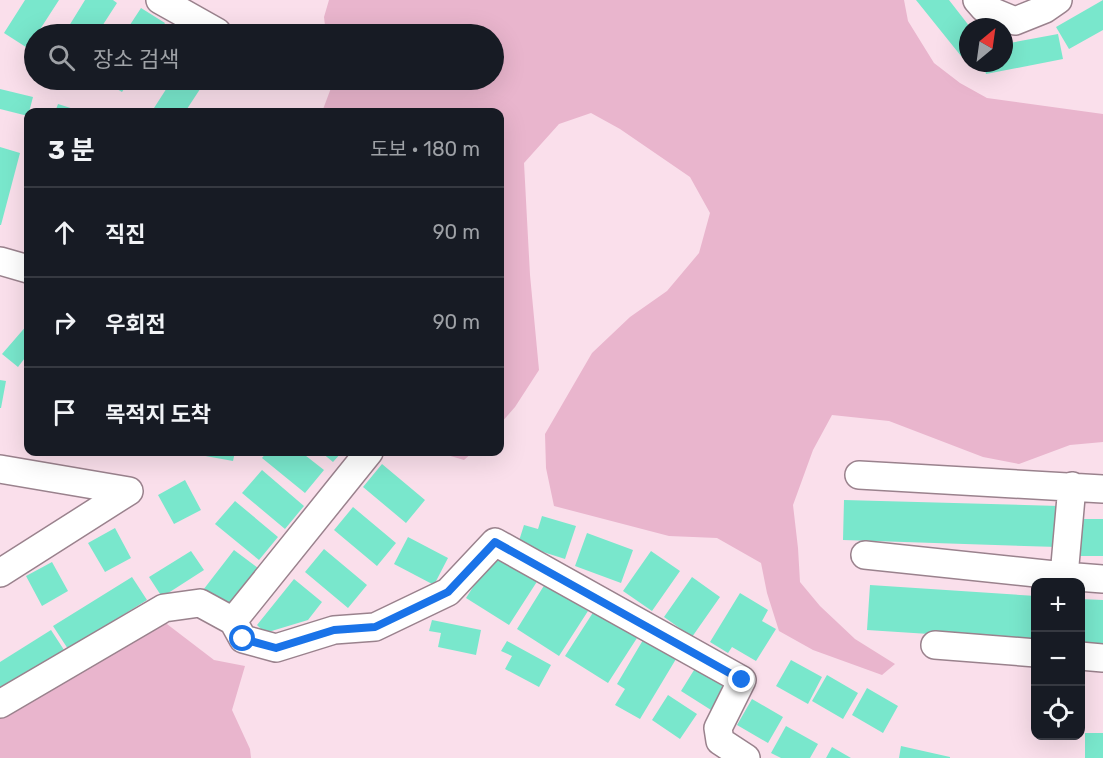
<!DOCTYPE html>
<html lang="ko">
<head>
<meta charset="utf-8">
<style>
  :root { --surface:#171b24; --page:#242831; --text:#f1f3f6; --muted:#9ea1a6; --line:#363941 }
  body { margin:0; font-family:Rubik,"Noto Sans KR",sans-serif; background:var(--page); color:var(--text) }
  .controls { position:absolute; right:18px; bottom:18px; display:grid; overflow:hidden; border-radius:12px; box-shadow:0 6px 24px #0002 }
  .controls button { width:54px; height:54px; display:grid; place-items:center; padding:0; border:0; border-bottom:2px solid var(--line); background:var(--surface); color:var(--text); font:30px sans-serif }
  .compass { position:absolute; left:959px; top:18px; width:54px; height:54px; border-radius:50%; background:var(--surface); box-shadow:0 6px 24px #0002; rotate:29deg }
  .stop { position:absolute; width:18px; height:18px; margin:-14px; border:4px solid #1a73e8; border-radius:50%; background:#fff }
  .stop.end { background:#1a73e8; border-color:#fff; box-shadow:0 2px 6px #0008 }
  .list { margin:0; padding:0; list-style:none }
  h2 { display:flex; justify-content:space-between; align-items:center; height:78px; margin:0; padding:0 24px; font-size:26px }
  h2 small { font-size:20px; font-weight:400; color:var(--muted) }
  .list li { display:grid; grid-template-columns:39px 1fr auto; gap:18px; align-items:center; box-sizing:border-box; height:90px; padding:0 24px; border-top:2px solid var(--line) }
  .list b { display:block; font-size:22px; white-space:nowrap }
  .list em { font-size:20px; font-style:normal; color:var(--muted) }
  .icon { flex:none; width:33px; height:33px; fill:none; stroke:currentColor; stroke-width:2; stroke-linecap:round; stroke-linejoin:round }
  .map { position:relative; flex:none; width:1103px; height:758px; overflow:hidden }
  .search { position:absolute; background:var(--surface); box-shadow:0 6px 24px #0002; left:24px; top:24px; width:480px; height:66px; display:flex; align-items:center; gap:15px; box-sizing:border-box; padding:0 21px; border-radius:33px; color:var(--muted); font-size:22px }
  .panel { position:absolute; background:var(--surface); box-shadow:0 6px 24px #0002; left:24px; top:108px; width:480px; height:348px; border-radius:12px }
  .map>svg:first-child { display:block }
  .green { fill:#e9b5cd }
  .building { fill:#79e7cc }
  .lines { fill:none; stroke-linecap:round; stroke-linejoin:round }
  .minor-casing { stroke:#9a828d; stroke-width:30 }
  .minor { stroke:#fff; stroke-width:27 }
  .route { stroke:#1a73e8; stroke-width:8 }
</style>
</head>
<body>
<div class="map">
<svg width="1103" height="758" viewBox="0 0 1103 758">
  <rect width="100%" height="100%" fill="#fadfeb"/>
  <path class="green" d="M329 0H904L908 21 934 63 960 83 987 98 1103 114V442L1070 445 1019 464 983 457 889 421 832 415 813 450 793 505 798 548 800 582 820 606 855 639 895 664 882 675 813 650 779 631 767 593 761 563 717 538 669 536 554 506 546 468 545 434 592 353 630 317 667 291 699 253 710 213 690 177 620 129 591 113 559 124 524 163 530 275 539 370 515 407 500 424V112H322L334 80H494V34H326L324 17Z
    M437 452H473L464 460Z
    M163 621 214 660 245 666 232 710 250 749 251 758H0V719L62 678Z"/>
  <path class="building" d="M25 0H59L37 34H34V39L29 49 4 33Z
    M85 0H113L117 3 97 34H64Z
    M916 0H949L970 27H968V50L961 56Z
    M1103 0V30L1069 49 1056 27Z
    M141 8 165 23 158 34H124Z
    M1058 34 1063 59 986 74 983 63H1004V44Z
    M102 80H130L122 92Z
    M172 80H206L185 112H161L154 108Z
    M0 89 33 97 28 116 0 109Z
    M58 104 83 112H55Z
    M0 147 20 153 1 225H0Z
    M28 324V354L18 367 2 354Z
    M0 380 6 381 1 408H0Z
    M201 452H235L233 461 200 455Z
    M267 452H301L324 470 305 493 262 458Z
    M321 452H342L333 462Z
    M382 464 425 500 406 523 363 487Z
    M262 470 304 506 285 529 242 493Z
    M185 480 201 510 174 524 158 495Z
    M844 500 1059 506 1058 547 843 540Z
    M235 501 278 537 259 560 215 524Z
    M353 507 396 543 377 566 334 530Z
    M542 516 576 526 565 559 518 544 524 525 538 529Z
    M1080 519H1103V556H1079Z
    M115 528 131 558 105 572 88 543Z
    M587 533 633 550 621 583 575 566Z
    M408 537 448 558 434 585 394 564Z
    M324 549 367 585 348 608 305 572Z
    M234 550 258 568 224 612 200 594Z
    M191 551 204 570 162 597 149 577Z
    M651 551 680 571 652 611 623 591Z
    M495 553 538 580 509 625 466 598Z
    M52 562 68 591 42 606 26 576Z
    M132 577 147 600 68 649 53 626Z
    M692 577 720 597 692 637 664 617Z
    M294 579 322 602 308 620 265 633 257 625Z
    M545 584 588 611 559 656 517 629Z
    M870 585 1036 596V641L867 630Z
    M740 593 768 610 762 621 776 629 756 661 732 647 728 653 710 642Z
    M1080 599 1103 600V646L1080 644Z
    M594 611 637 638 608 683 565 656Z
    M432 620 481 630 476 655 438 647 441 633 429 631Z
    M51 630 66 653 0 694V662Z
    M643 640 676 659 640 719 615 705 625 689 617 684Z
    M507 641 551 665 539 687 505 669 512 656 501 651Z
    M791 660 822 677 808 704 776 686Z
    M699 662 729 681 711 710 681 691Z
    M827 675 858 693 843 719 812 701Z
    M867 688 898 706 883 733 852 715Z
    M668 695 697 714 680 739 652 720Z
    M752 699 783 717 768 743 737 725Z
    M786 726 818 744 810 758H781L771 753Z
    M1085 733H1103V758H1085Z
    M901 746 950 757V758H899Z
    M832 747 851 758H826Z"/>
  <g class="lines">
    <g class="minor-casing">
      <path id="minor" d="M160 0 217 32
        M977 0 984 8 1015 21 1045 9 1058 0
        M0 261 28 269
        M369 452 233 621 243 639 276 648 334 630 375 627 448 592 495 542 742 680 718 728 720 741 746 758
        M0 469 129 491 0 573
        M859 475 1103 489
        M1072 486 1064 576 1103 579
        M865 555 1064 576
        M935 645 1036 653
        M1080 656 1103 658
        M0 704 164 608 200 603 233 621"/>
    </g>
    <use href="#minor" class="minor"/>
  </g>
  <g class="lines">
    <path class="route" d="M243 639 276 648 334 630 375 627 448 592 495 542 742 680"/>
  </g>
</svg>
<div class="controls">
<button>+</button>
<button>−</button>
<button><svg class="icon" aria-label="locate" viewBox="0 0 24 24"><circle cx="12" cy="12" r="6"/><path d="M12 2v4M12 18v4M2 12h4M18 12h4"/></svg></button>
</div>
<svg class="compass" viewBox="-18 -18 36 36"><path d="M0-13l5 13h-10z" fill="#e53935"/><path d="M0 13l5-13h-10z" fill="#9ea1a6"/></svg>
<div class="stop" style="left:243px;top:639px"></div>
<div class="stop end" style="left:742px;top:680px"></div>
<div class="search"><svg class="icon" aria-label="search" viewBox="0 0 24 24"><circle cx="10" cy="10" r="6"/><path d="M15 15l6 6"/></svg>장소 검색</div>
<section class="panel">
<h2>3 분<small>도보 · 180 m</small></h2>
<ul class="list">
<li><svg class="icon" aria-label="ahead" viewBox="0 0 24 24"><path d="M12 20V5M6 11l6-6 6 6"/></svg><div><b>직진</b></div><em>90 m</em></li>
<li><svg class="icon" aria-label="right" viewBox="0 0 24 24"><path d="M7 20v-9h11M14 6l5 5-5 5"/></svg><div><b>우회전</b></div><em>90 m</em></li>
<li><svg class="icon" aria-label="arrive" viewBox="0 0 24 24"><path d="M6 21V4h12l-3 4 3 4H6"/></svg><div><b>목적지 도착</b></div></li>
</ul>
</section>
</div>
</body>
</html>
